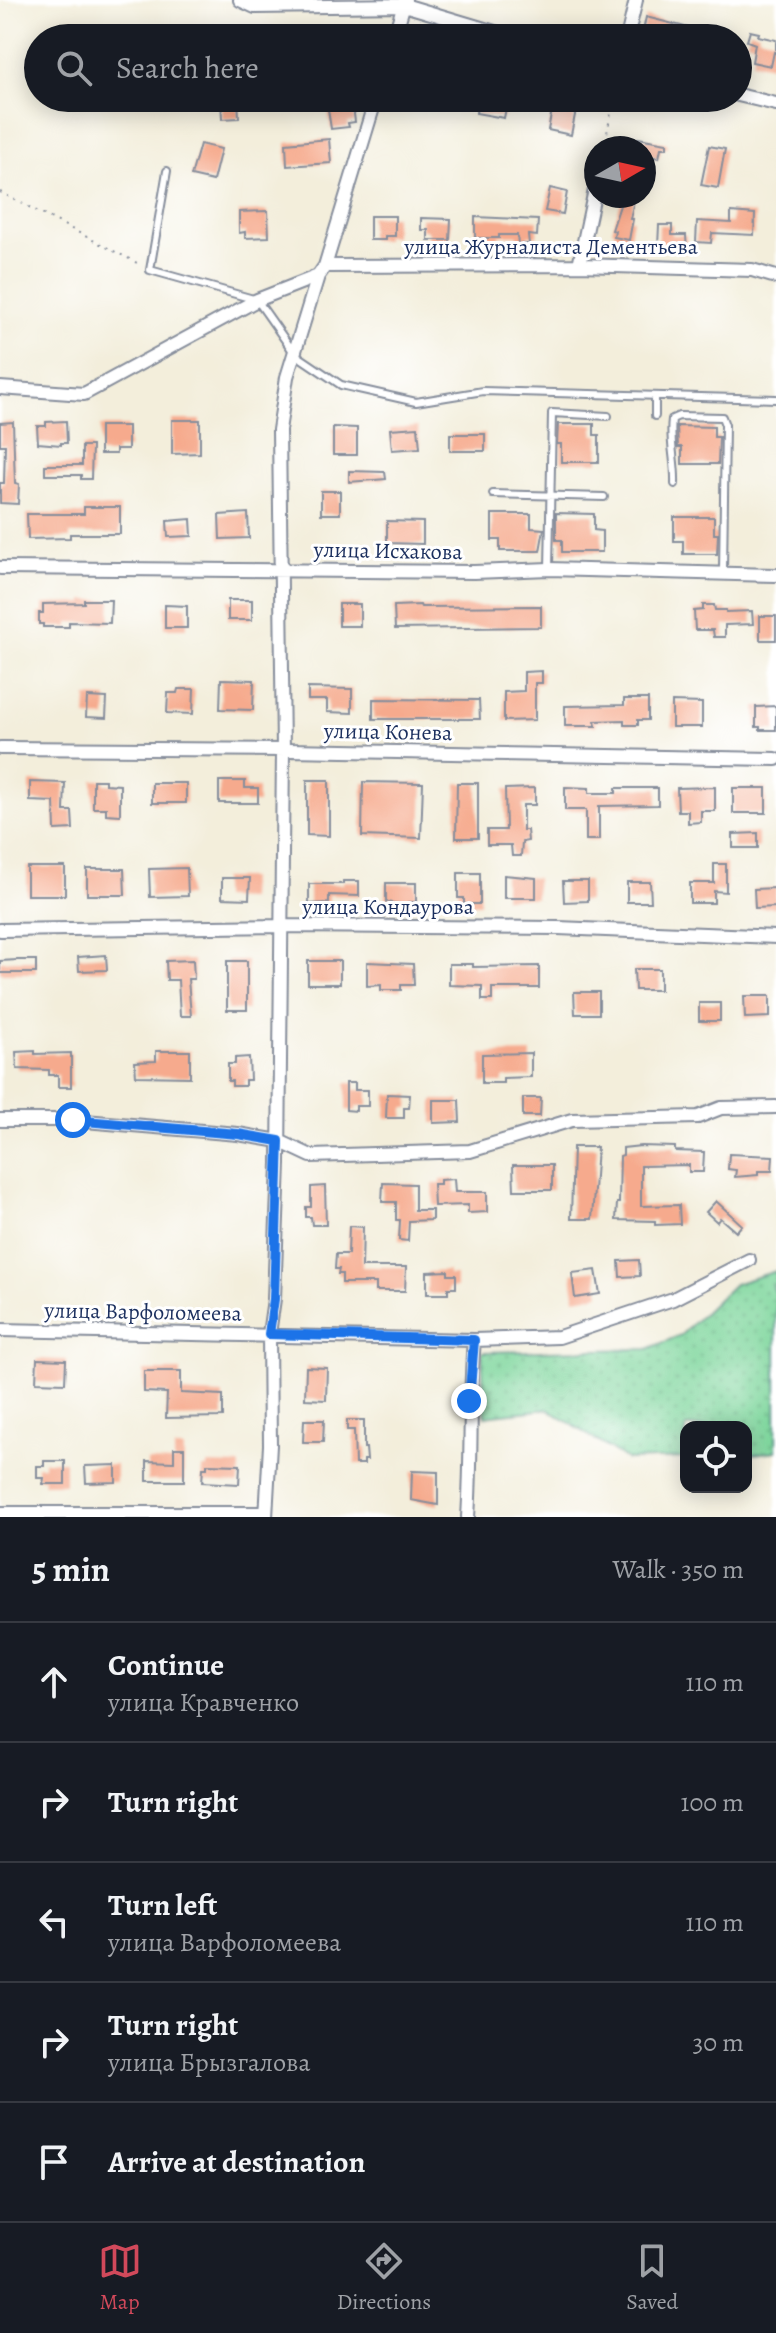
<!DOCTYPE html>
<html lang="en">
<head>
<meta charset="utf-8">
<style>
  :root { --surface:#171b24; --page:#242831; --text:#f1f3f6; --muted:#9ea1a6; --line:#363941; --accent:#d1495b }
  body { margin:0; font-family:Alegreya,serif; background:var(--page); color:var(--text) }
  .controls { position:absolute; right:24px; bottom:24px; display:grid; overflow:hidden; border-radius:16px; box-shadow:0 4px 20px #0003 }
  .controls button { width:72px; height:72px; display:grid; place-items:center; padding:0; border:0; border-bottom:2px solid var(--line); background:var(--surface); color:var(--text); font:40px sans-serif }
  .compass { position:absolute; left:584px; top:136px; width:72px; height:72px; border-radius:50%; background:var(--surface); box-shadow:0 4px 20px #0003; rotate:81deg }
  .stop { position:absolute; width:24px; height:24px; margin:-18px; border:6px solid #1a73e8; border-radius:50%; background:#fff }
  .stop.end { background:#1a73e8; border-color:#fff; box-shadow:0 2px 8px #0008 }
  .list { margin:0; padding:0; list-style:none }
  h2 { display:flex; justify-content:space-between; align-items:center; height:104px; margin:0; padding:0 32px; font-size:34px }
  h2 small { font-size:26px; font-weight:400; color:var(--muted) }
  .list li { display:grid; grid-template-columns:52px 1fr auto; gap:24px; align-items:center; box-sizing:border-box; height:120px; padding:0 32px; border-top:2px solid var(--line) }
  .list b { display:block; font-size:30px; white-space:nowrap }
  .list p { margin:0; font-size:26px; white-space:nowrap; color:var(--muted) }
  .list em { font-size:26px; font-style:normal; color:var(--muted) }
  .icon { flex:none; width:44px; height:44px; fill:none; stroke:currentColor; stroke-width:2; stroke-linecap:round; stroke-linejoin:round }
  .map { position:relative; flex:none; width:776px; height:1517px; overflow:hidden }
  .search { position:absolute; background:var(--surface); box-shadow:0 4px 20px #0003; left:24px; right:24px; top:24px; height:88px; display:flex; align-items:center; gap:20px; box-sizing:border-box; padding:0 28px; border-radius:44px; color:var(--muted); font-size:30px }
  .sheet { height:704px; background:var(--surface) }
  nav { display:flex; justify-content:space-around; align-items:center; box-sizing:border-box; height:112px; border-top:2px solid var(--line); background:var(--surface); font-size:22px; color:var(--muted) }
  nav a { display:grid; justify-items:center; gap:4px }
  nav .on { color:var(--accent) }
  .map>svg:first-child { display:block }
  .grass { fill:url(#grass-dots); stroke:#4c827d; stroke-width:2 }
  .building { fill:#f6aa8d }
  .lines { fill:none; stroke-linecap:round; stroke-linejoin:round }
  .service-casing { stroke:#878e9c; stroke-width:10 }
  .minor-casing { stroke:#878e9c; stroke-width:16 }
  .path { stroke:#878e9c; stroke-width:2; stroke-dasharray:2 6; stroke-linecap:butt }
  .service { stroke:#fff; stroke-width:6 }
  .minor { stroke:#fff; stroke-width:12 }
  .route { stroke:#1a73e8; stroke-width:10 }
  .labels { text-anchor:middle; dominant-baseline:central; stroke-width:6; stroke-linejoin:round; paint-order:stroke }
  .street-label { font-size:22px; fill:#1b2f5e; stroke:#fff }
</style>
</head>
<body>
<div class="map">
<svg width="776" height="1517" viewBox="0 0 776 1517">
  <defs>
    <pattern id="grass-dots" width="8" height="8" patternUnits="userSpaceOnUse" patternTransform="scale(2)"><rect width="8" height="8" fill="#7ed69c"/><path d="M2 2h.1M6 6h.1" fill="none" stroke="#6cb889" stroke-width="1.8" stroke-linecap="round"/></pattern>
  </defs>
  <rect width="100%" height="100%" fill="#fff"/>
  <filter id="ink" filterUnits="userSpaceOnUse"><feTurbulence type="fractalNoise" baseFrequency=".0125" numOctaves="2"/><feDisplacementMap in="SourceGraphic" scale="16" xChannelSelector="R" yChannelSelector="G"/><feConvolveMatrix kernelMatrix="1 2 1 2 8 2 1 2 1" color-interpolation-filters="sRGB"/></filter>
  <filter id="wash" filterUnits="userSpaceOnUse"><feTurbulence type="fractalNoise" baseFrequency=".006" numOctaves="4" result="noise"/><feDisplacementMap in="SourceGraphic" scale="32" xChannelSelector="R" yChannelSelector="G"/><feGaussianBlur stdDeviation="1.8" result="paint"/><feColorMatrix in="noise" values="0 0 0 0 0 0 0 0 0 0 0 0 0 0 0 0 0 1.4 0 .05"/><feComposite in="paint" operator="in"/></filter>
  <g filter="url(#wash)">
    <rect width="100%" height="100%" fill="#f3eedb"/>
    <path class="grass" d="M776 1271V1283L773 1287 776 1294V1451L746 1455V1427H686V1458L627 1460 548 1409 485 1416 482 1352 648 1349 681 1335 734 1284Z"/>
    <g id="blocks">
      <path class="building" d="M646 17 697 30 696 38H653L642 35Z
        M750 31 759 33 758 36 776 40V53L774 52 771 66 752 62 755 44 747 41Z
        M221 98H238L239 118 222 119Z
        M478 98H508L504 118 476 113Z
        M553 105 576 110 571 135 548 130Z
        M353 106 355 122 348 123 349 127 331 129 328 109Z
        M638 138 667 143V148H661L659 158 644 155V148H636Z
        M329 139 331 163 287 166 286 143Z
        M200 144 221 149 213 181 191 176Z
        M709 146 725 149 718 188 701 185Z
        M550 188 567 192 563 214 545 211Z
        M623 196H635L630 219H633L629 240 614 237 615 231 612 230Z
        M268 211 269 237 245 238V232L239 233V212Z
        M731 212 755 214 754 235 712 233 711 243 696 242 697 221 731 223Z
        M370 216H395V236H385V240H370Z
        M475 217 538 220 537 236 528 235 529 244H518L517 235H499V238H475Z
        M421 218 451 219 450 240H428V230H421Z
        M659 225H672V235H686L687 253H677V246H658Z
        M172 420H200V453L172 454Z
        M66 421 67 443H61V445L38 443 37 426H46V422Z
        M13 422 15 483 19 484 18 504 0 503V483H4L5 445H0V423Z
        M558 424H594V435H599V462H561V444H557Z
        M100 426H128V449H116V454H100Z
        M677 426 714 427V437H719L718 464H682V447H678Z
        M333 427 357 428V455H333Z
        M418 427 420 448 392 450 390 429Z
        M450 434H485V451H450Z
        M82 446H92L91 479H81V475H45V465H82Z
        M349 471 385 472 386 479 349 482Z
        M321 491H340V514H321Z
        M84 507H120V534H70V538L28 539 27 514H84Z
        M248 513 249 538 220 539 219 515Z
        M556 513 594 514V530L602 531V552H562V540H556Z
        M492 514H531V528L544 529 540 551H500V540H492Z
        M674 517H714V534H718L717 554H683V541H674Z
        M191 519 192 536 168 537 167 521Z
        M387 521 423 522V544L387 543Z
        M84 600H111L110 623 69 622V627H43V624H39V613H43V604L84 603Z
        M228 600H252V620H228Z
        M339 604H360V626H339Z
        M165 605 187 606V628H165Z
        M420 605 421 607 541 606V627L395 629 394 606Z
        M703 605H714L715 610H726V612L752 611 753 624 725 625V637H714L713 630H695L694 611 703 610Z
        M760 616H776V640H760Z
        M542 671V683H535V720L504 721V692L524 691V672Z
        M221 679 254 680 253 710 220 709Z
        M308 688 352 689V713L327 712V700H308Z
        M178 689H194L193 714 167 713 168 693H177Z
        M87 697 107 698 106 718 86 717Z
        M373 699 479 700 480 719H373Z
        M624 699H648V720H638V725H624V720L595 721 596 726H565V706L624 705Z
        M672 702 702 703V727H672Z
        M776 706V730H760V727H756V707Z
        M93 780H105V784L120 785V815L106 814V808H93Z
        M307 780H329V836L307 835Z
        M219 781H245V788H258V803H219Z
        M30 782 65 783 64 811H72L73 829 55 830 54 802 30 801Z
        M363 782 423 783 421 838 362 836Z
        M152 783H186V803H152Z
        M457 783H478V838H456Z
        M565 787 589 788V793H616V788H658V805L599 806V840H586V810H565Z
        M715 787V811H701V822L688 823V811H678L677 788Z
        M535 788V805H523V830H527L528 841 522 842 521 856H512L511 845H487V830H506L505 789Z
        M733 788H766V813H733Z
        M758 833V848H733V834Z
        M714 864H726V892L714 891V903H690V883H714Z
        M27 867H65V895H27Z
        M187 868 188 896 150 897 149 869Z
        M87 869H124L125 895H87Z
        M458 873H480V904H464V898H458Z
        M504 875 536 878V898H504Z
        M222 878H250L249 899 222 898Z
        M343 881H359V896L329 895V903L309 904V884H343Z
        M563 881H588V901L564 902Z
        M627 882H650L651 902H627Z
        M386 883H416V902H408V905L386 902Z
        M776 888V907L755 908 754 889Z
        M106 955 107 970 79 971 78 957Z
        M18 960H36V973H0V961Z
        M193 960 194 979H188L191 1016H180L178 980H167L166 961Z
        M227 961H247V1010H227Z
        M308 961H340V984H308Z
        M367 962 413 964 414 985H401V990H381V985L367 986Z
        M449 964H473V967L539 966V988H492V1000H482V986L449 985Z
        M634 969H660V990H635Z
        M574 992H599V1014H575Z
        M744 996H770V1017L745 1018Z
        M699 1003H720V1021H699Z
        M35 1051V1054L71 1053V1087H58V1075H49V1070L17 1069 16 1052Z
        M156 1051H190V1077L136 1076 135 1062 156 1061Z
        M531 1053V1077L503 1078V1083H482V1054Z
        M249 1057 250 1080H245V1086H232V1081H228V1064H235V1058Z
        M346 1083H355V1090H368V1106H356V1111L346 1110Z
        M387 1094 410 1095 409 1108H404V1118H386Z
        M523 1098H541L540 1116H523Z
        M433 1100H459L460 1122 433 1123Z
        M641 1146 675 1147V1151L704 1152 703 1172H689V1165L641 1166V1206L679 1205 680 1224 655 1225V1221L616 1220 617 1203H619L620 1156 623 1155V1148Z
        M573 1147H597L592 1219H571Z
        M729 1154 773 1156 772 1171H758V1175L735 1177 736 1170 728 1169Z
        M513 1165H552V1190H514Z
        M454 1179 455 1192H487V1212L468 1213V1205L434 1206 433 1184H440V1180Z
        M383 1183 415 1184V1210H432V1220L409 1221 408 1241 399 1240 400 1220H396V1202H382Z
        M325 1186 326 1225H312L311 1217H306V1207H311V1187Z
        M716 1201 742 1225 736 1232 720 1218 717 1222 706 1212Z
        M349 1226 363 1227 362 1267H406L405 1291H376V1283H342V1274H338L339 1269H335L336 1254H348Z
        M639 1260 640 1276 620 1277 619 1261Z
        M596 1270 600 1294 575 1298 572 1273Z
        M448 1271V1275H456V1288H448V1294H427V1272Z
        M37 1359 66 1360 65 1383 36 1382Z
        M306 1367 327 1368 326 1400 305 1399Z
        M144 1371H181V1393L223 1395V1417L166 1418 167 1393 144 1392Z
        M304 1420H324L323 1442H303Z
        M347 1420H364V1448H366L367 1460H364V1464H355L354 1430H347Z
        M174 1448H184V1481H147V1461L174 1462Z
        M44 1461H65V1484H43L44 1478H37V1466H44Z
        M207 1464 240 1465 239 1484 202 1482 203 1468H207Z
        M116 1465V1482L86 1483 85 1466Z
        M412 1471 438 1472V1505L411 1500Z"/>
    </g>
  </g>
  <g filter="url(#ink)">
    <use href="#blocks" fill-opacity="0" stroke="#878e9c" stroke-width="2"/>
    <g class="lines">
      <g class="service-casing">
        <path id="service" d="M167 171 150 270 257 300 295 354 341 385 416 402 483 391 776 399
          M655 416V396
          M675 484C676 462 669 442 672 419L679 416 722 417 725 425 723 572
          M493 494 604 497
          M549 569 552 413 608 416"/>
      </g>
      <g class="minor-casing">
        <path id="minor" d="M240 0 255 7 404 5 515 38
          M394 38 405 0
          M627 38 636 0
          M738 95 776 104
          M579 265 596 185
          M325 266 579 265 752 270 776 277
          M0 388 84 394 257 300 318 276
          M0 568 474 572 549 569 776 575
          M0 748 289 750 776 759
          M0 930 280 926 558 928 776 937
          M0 1120H73L238 1134 279 1141 311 1156 470 1151 572 1120 698 1117 721 1108 776 1107
          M0 1330 474 1340 559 1337 673 1299 749 1260
          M0 1513H266
          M266 1517 270 1445 269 1334 274 1299 279 1163 283 750 279 430 287 377 318 276 325 266 376 98
          M468 1517C472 1458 469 1399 474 1340"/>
      </g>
      <path class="path" d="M604 148 614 98
        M0 192 141 265"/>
      <use href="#service" class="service"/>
      <use href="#minor" class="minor"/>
    </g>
  </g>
  <g class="lines" filter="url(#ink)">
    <path class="route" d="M73 1120 238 1134 279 1141 274 1299 269 1334 474 1340 469 1401"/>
  </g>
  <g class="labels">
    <g class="street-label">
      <text x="551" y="247">улица Журналиста Дементьева</text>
      <text transform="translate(388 551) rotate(1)">улица Исхакова</text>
      <text transform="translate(388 732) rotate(1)">улица Конева</text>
      <text x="388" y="907">улица Кондаурова</text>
      <text transform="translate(143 1312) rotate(1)">улица Варфоломеева</text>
    </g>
  </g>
</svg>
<div class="controls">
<button><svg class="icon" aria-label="locate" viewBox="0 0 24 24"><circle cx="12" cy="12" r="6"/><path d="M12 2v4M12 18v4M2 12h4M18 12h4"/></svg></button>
</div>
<svg class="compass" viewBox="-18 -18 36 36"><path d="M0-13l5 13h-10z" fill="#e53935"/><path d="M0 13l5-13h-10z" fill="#9ea1a6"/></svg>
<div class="stop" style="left:73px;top:1120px"></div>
<div class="stop end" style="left:469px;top:1401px"></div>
<div class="search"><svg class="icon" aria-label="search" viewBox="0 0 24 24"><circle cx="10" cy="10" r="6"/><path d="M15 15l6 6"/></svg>Search here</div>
</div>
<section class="sheet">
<h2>5 min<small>Walk · 350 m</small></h2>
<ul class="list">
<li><svg class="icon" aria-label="ahead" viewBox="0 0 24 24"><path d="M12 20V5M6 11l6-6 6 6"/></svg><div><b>Continue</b><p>улица Кравченко</p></div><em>110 m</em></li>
<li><svg class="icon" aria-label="right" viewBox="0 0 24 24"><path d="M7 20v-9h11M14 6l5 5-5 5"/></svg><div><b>Turn right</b></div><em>100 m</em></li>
<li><svg class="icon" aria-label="left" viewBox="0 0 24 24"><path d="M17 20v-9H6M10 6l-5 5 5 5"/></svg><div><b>Turn left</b><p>улица Варфоломеева</p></div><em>110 m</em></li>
<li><svg class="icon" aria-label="right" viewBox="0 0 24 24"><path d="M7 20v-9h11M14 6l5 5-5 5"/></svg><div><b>Turn right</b><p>улица Брызгалова</p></div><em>30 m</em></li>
<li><svg class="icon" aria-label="arrive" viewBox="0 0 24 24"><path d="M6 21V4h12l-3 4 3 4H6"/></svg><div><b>Arrive at destination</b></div></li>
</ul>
</section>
<nav>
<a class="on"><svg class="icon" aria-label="map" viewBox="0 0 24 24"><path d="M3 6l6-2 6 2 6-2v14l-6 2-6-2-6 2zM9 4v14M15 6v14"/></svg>Map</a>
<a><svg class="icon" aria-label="directions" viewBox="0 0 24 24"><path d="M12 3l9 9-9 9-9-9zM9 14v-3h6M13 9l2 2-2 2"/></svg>Directions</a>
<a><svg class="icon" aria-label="saved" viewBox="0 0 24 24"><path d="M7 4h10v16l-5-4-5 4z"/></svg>Saved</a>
</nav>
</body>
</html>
